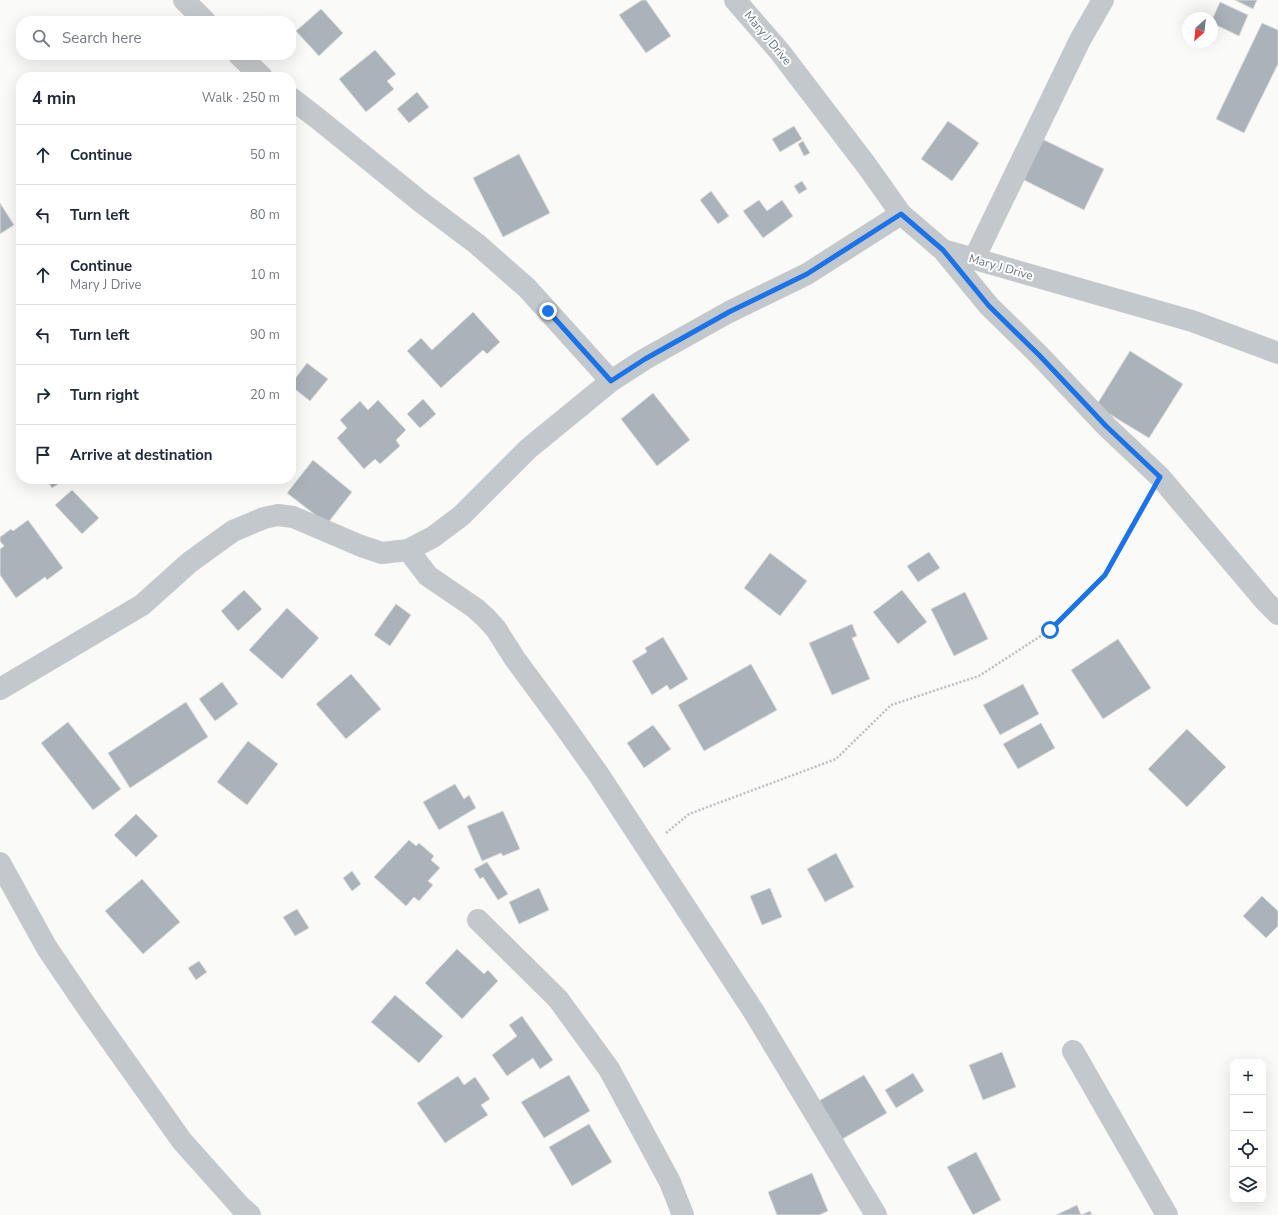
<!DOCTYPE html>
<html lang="en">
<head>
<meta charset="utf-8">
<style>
  :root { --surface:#fff; --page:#f6f6f7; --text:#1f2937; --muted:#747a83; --line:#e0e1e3 }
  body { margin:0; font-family:"Nunito Sans",sans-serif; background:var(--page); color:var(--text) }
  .controls { position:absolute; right:12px; bottom:12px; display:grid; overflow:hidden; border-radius:8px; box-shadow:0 4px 16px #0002 }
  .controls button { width:36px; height:36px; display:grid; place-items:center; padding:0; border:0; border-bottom:1px solid var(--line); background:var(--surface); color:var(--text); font:20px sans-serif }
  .compass { position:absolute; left:1182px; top:12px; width:36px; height:36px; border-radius:50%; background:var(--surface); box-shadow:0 4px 16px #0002; rotate:207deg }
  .stop { position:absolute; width:12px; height:12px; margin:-9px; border:3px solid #1a73e8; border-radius:50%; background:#fff }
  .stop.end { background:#1a73e8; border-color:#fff; box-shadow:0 1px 4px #0008 }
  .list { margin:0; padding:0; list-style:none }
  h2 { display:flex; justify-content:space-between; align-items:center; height:52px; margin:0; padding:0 16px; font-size:17px }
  h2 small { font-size:13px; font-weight:400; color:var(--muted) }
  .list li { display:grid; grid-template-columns:26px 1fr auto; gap:12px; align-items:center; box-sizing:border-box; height:60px; padding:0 16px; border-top:1px solid var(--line) }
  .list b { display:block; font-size:15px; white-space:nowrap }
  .list p { margin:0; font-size:13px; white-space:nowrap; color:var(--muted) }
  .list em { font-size:13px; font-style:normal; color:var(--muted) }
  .icon { flex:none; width:22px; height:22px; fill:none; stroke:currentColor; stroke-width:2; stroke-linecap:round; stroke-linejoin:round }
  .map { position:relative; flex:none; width:1278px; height:1215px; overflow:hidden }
  .search { position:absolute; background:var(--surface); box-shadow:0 4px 16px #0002; left:16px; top:16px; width:280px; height:44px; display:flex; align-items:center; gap:10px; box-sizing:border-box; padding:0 14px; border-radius:16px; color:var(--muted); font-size:15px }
  .panel { position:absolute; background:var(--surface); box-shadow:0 4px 16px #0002; left:16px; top:72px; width:280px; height:412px; border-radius:16px }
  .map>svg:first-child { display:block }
  .building { fill:#aab3b9; stroke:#dcdcda }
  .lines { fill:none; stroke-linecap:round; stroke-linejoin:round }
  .path { stroke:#bbbfc2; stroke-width:2.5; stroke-dasharray:2 2; stroke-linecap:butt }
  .minor { stroke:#c3c8cc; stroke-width:22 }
  .route { stroke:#1a73e8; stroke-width:5 }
  .labels { text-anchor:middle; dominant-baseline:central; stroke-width:4; stroke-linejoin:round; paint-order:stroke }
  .street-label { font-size:12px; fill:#657683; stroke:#fff }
</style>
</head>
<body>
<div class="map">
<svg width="1278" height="1215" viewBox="0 0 1278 1215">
  <rect width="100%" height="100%" fill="#fafaf8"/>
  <path class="building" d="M642 0H646L671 36 646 53 619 15Z
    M1235 0H1257L1253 9Z
    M1220 2 1248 15 1239 36 1212 23V20Z
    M321 9 343 33 319 56 296 31Z
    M1262 23 1278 30V64L1244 133 1216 119Z
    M375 50 396 74 387 81 394 89 366 112 339 79Z
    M417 92 429 107 409 123 397 109Z
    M948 121 979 143 952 181 921 159Z
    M794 126 802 139 780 152 772 139Z
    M1038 137 1104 169 1084 210 1018 177Z
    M803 141 810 153 804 156 798 144Z
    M519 154 550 213 503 237 473 178Z
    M802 181 807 189 799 194 794 186Z
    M711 191 729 216 718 224 700 200Z
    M759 200 767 211 782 200 793 216 763 238 743 211Z
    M0 203 14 225 0 234Z
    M473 312 500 342 487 354 483 350 441 388 407 351 421 338 432 350Z
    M1130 351 1183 384 1149 438 1096 406Z
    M307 363 328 379 310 401 291 386V384Z
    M653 393 690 440 657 466 621 419Z
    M423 399 436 414 420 428 407 414Z
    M378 400 406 430 396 440 400 446 380 464 375 459 364 469 337 438 347 428 340 420 360 401 368 410Z
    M313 460 352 492 327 524 287 493Z
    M46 479H66L52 488Z
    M72 490 99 518 82 534 55 505Z
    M28 520 63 568 47 580 45 577 16 598 0 575V549L4 546 0 541V537L11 529 13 531Z
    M929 552 940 568 918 582 907 566Z
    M770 553 807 581 780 616 744 588Z
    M244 590 262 609 238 631 221 611Z
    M902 590 927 622 898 644 873 612Z
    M965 592 988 639 954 656 931 609Z
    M396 604 411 615 390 646 374 635Z
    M287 608 319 638 282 679 249 650Z
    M852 624 857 636 852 638 870 679 832 695 809 643Z
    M663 637 688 679 670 690 667 685 652 695 632 661 647 652 645 648Z
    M1118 639 1151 688 1103 719 1071 670Z
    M751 664 777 710 704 751 678 705Z
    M351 674 381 709 346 739 316 704Z
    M222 682 238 704 215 721 199 699Z
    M1023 684 1039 714 1000 735 983 705Z
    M186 702 208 737 130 788 108 753Z
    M68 722 121 789 93 810 41 743Z
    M1041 723 1055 748 1018 769 1003 744Z
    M653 725 671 749 644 768 627 743Z
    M1187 729 1226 767 1187 807 1148 769Z
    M248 741 278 764 247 805 217 782Z
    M455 784 464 799 469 795 476 808 439 830 423 802Z
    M503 811 520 849 503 856 501 853 482 861 467 826Z
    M136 814 158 836 136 857 114 835Z
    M409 840 416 846 419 843 434 856 431 860 440 868 428 881 433 885 419 901 414 897 406 906 374 877Z
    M836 853 854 887 825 902 807 869Z
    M487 862 508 894 498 900 483 877 480 879 474 869Z
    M352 871 361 884 352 891 343 878Z
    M142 879 180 922 143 954 105 911Z
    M539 888 549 910 519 924 509 902Z
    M770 888 782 917 762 925 750 896Z
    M1262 896 1278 911V926L1266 938 1243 916Z
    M297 909 309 928 295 936 283 917Z
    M457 949 484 974 488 970 498 981 462 1019 425 983Z
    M199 961 207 972 196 980 188 968Z
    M395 995 443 1036 419 1063 371 1022Z
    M522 1016 553 1060 540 1069 533 1058 507 1076 492 1055 517 1036 509 1025Z
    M1002 1052 1016 1087 983 1100 969 1065Z
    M913 1073 924 1091 896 1108 885 1090Z
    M569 1075 590 1111 544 1138 521 1102Z
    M864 1075 887 1113 839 1141 817 1102Z
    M458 1076 464 1085 475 1077 490 1099 481 1105 488 1115 445 1143 417 1103Z
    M589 1124 612 1162 572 1186 549 1147Z
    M976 1152 1001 1200 973 1215 947 1167Z
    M812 1173 828 1211 819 1215H777L768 1192Z
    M1077 1205 1081 1215 1090 1211 1092 1215H1056Z"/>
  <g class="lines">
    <path class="path" d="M666 833 689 814 836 759 891 705 979 676 1050 630 1105 575 1148 499"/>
    <path class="minor" d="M184 0 205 21
      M735 0 780 52 867 166 901 214 943 250 1192 321 1278 353
      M239 55 262 77
      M291 98 317 118 421 202 477 244 527 288 611 381
      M943 250 989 306 1039 355 1106 426 1160 477 1265 601 1278 614
      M974 259 1080 40 1103 0
      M408 550 428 576 475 608 486 618 496 629 515 659 560 720 599 775 754 1012 876 1215
      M0 689 142 605 190 562 233 531 264 518 278 515 293 517 361 546 382 553 408 550 433 537 461 516 528 449 611 381 645 359 729 312 807 274 901 214
      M0 863 47 948 89 1010 182 1141 240 1206 250 1215
      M478 920 558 999 609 1069 670 1182 683 1215
      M1073 1051 1167 1215"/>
  </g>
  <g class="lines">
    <path class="route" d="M548 311 611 381 645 359 729 312 807 274 901 214 943 250 989 306 1039 355 1106 426 1160 477 1105 575 1050 630"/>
  </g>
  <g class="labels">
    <g class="street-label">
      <text transform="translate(768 38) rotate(50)">Mary J Drive</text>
      <text transform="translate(1001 267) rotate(16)">Mary J Drive</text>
    </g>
  </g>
</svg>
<div class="controls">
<button>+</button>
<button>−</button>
<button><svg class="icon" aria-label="locate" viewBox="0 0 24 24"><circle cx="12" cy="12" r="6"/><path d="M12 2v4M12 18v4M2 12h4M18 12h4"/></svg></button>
<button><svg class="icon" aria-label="layers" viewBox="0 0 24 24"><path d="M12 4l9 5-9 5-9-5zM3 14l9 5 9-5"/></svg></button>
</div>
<svg class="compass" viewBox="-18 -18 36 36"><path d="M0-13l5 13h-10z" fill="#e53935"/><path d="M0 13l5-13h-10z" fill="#747a83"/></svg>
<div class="stop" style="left:1050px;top:630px"></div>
<div class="stop end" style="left:548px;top:311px"></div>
<div class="search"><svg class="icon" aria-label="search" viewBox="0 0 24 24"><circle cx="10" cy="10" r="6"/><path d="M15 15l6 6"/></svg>Search here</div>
<section class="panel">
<h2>4 min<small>Walk · 250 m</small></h2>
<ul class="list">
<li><svg class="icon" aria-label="ahead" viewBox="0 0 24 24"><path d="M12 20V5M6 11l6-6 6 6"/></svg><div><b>Continue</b></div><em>50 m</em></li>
<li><svg class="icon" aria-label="left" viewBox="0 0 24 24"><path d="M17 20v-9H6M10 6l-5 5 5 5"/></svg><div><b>Turn left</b></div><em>80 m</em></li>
<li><svg class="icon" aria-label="ahead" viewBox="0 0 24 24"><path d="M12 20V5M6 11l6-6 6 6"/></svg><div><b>Continue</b><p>Mary J Drive</p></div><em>10 m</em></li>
<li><svg class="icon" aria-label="left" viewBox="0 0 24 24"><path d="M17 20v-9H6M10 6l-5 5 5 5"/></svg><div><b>Turn left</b></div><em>90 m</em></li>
<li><svg class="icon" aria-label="right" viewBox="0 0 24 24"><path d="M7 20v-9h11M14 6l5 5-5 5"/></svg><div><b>Turn right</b></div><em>20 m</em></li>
<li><svg class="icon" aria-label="arrive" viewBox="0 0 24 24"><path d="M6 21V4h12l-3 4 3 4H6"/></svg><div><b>Arrive at destination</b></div></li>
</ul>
</section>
</div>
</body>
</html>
